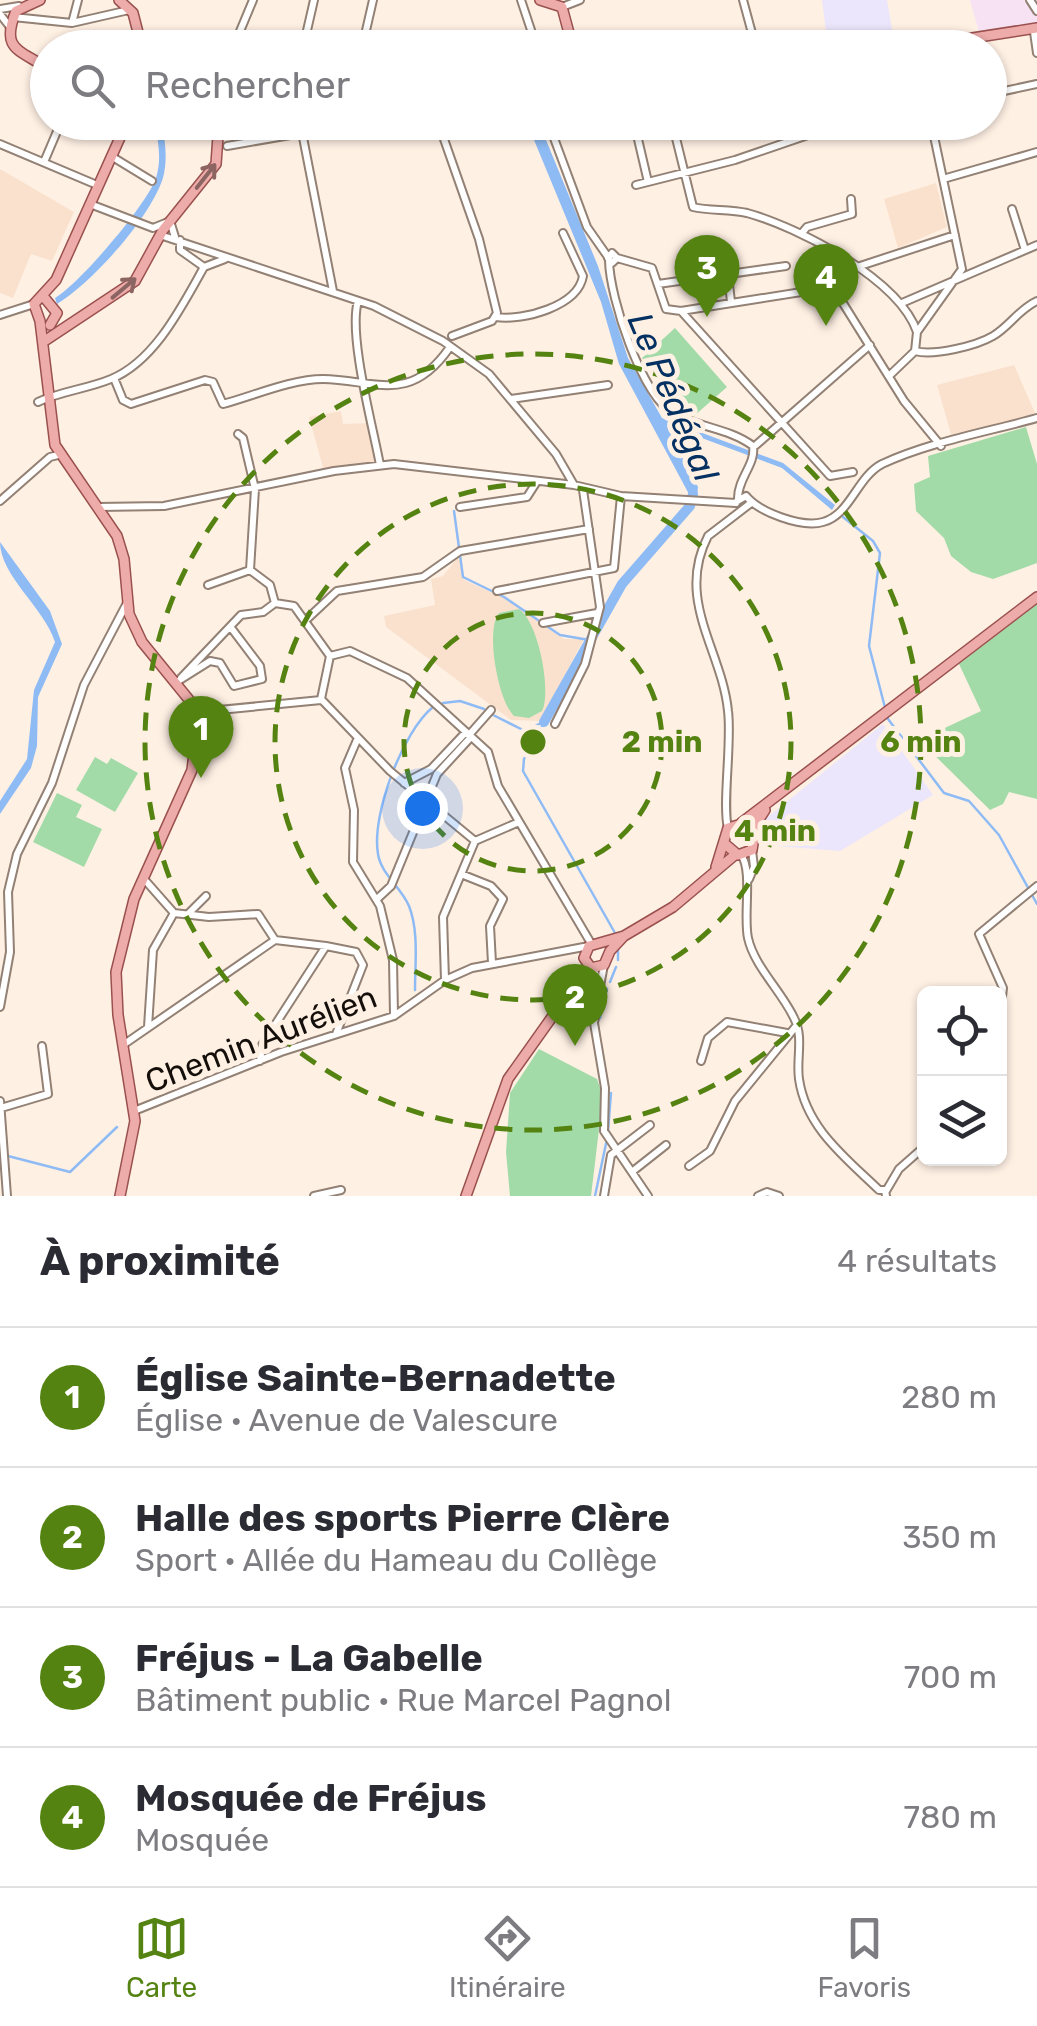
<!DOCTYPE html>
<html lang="fr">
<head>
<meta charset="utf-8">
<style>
  :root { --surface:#fff; --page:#f2f2f3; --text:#2b2b33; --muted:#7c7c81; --line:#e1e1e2; --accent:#548312 }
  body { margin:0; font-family:Rubik,sans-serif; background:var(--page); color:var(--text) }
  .controls { position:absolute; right:30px; bottom:30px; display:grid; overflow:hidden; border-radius:15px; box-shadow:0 2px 8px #0004 }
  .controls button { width:90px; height:90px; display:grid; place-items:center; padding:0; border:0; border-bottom:2px solid var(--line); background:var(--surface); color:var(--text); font:50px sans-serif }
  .you { position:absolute; left:422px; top:808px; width:35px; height:35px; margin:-25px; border:8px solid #fff; border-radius:50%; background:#1a73e8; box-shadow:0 0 0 15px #1a73e833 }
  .badge { display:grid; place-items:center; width:65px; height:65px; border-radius:50%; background:var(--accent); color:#fff; font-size:32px; font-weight:700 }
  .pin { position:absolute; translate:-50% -82px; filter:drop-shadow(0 2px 5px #0008) }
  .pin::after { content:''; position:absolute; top:52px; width:35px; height:30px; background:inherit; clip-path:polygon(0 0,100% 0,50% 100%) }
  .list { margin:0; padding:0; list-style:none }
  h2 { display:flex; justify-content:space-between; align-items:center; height:130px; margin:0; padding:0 40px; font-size:42px }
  h2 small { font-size:32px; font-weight:400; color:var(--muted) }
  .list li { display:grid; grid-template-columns:65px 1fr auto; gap:30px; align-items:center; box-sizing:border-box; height:140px; padding:0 40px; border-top:2px solid var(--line) }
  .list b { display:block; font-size:38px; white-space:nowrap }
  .list p { margin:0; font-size:32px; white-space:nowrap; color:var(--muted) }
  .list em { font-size:32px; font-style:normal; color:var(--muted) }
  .icon { flex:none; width:55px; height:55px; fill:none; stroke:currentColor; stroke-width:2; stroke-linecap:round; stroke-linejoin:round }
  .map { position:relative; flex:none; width:1037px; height:1196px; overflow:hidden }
  .search { position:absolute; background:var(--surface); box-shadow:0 2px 8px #0004; left:30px; right:30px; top:30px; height:110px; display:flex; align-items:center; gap:25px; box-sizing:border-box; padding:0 35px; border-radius:55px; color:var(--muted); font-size:38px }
  .sheet { height:690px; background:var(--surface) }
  nav { display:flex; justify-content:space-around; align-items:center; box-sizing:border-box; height:140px; border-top:2px solid var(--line); background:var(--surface); font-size:28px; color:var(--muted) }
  nav a { display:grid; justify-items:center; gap:5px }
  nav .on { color:var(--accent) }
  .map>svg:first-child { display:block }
  .commercial { fill:#ebe6fc }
  .industrial { fill:#f6e2f2 }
  .built { fill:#fae1cd }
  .green { fill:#a3dba8 }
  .water { fill:#8fbbf5 }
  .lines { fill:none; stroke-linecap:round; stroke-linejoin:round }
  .stream { stroke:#8fbbf5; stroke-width:2.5 }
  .river { stroke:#8fbbf5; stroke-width:10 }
  .minor-casing { stroke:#928174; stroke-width:10 }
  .major-casing { stroke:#9a514e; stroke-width:12 }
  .minor { stroke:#fff; stroke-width:6 }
  .major { stroke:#edacaa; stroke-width:9 }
  .oneway { stroke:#8c6562 }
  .ring { fill:none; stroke:#548312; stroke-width:5; stroke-dasharray:18 12 }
  .labels { text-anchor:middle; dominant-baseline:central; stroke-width:10; stroke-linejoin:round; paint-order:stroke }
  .street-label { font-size:32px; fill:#150f0b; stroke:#fff0e4 }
  .water-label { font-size:35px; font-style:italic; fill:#043062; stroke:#fff0e4 }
  .centre { fill:#548312; stroke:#fff0e4; stroke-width:5 }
  .ring-label { font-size:30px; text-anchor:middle; font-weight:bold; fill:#548312; stroke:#fff0e4; stroke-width:10; stroke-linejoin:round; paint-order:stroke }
</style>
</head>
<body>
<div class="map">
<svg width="1037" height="1196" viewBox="0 0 1037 1196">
  <rect width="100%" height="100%" fill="#fff0e4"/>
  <path class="commercial" d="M822 0H887L895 47H828Z
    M883 724 933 795 840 851 764 845V820Z"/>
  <path class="industrial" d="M970 0H1037V24L979 32Z"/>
  <path class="built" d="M0 169 74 212 52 261 31 254 13 298 0 293Z
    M936 183 947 227 898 248 884 199Z
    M1014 365 1035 413 952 438 937 385Z
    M341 411 343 424 370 423 378 461 324 471 309 417Z
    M459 556 464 580 502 597 564 639H584L540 721 511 720 386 627 384 616 435 605 431 579 443 576Z"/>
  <path class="green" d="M675 328 727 387 694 416 642 358Z
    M1026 427 1037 464V563L993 579 971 572 951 556 944 538 916 511 914 484 930 477 928 456Z
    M1037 604V799L1009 792 1003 804 990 810 919 740 981 711 959 664Z
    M519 609C538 621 552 691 542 711L529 718 514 716C498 701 485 630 499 613Z
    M95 757 107 764 111 758 138 773 115 812 76 790Z
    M57 793 82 805 76 817 102 829 84 867 33 842Z
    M539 1049 597 1079 603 1096 591 1196H510L506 1152 510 1093Z"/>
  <path class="water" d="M155 123H162C165 141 168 159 163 178 150 218 93 282 57 304L55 298C79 284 146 206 156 178 162 159 158 142 155 123Z
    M527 123H539L598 266 628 358 662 418 783 463 835 505 832 510 782 468 667 425 698 487 697 496H690L619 364 601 302Z
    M0 542 50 611 62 644 38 697 37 746 31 768 0 814V801L27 759 34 690 55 642C44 607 0 576 0 542Z"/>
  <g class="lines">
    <path class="stream" d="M454 511 463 577 504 597 560 635 589 640
      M843 517 873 541 880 553 869 646 888 719 944 793 969 801 999 835 1037 904
      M443 703 460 701 484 709
      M493 715 525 731 543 722
      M544 722 524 759 523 771 615 933
      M618 960V948
      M610 982 616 967
      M415 990C415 964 419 931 409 906 401 887 381 874 378 854 371 815 403 731 433 707
      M600 1018 607 989
      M608 1131 611 1093
      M8 1156 70 1172 117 1127
      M595 1196 607 1139"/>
    <path class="river" d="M544 722 622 584 690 506 693 494"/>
    <g class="minor-casing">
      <path id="minor" d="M521 0 537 48
        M743 0 756 48
        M1030 0 1037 11
        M562 7 580 0
        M0 9 19 6
        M0 14 10 27
        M13 17 72 23 129 10
        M72 23 78 0
        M1034 32 1037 53
        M233 48 253 0
        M303 48 314 0
        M362 48 373 0
        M990 94 1037 84
        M300 122 333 291
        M438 122 479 239 497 313 492 321 452 336
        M548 122 587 227 608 257
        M634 122 648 182
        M672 122 693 207C709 211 729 209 747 213 798 227 899 279 917 332
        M787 122 793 139
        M0 144 97 185
        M227 146 302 133
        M111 156 152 181
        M44 162 61 122
        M943 179 1037 152
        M636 185 735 160 846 122
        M90 204 153 228 170 221 175 237
        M1012 209 1025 250
        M801 234 807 227 852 214 851 199
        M160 235 374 306 443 341 489 374 556 454 574 485
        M180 240V250L204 267 225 259
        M612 253 617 258 612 263 608 258Z
        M617 258 652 268 666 309 681 311 814 290 841 300 904 401 941 446
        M609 261C610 298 641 395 674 414 698 427 731 429 753 446 756 464 738 478 738 498
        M857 267 955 235
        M728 275 731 302
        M658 284 786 266
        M358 301C348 335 373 427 380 465
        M902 303 1037 245
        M681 311 830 476 853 472
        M0 315 34 304
        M496 317C524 321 578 306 583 276L563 233
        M915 351C934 356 976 346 993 336 1010 326 1018 310 1037 301
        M889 376 915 351 917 332 962 269 931 122
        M114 378 123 400 131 404 205 380 213 382 223 404C253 396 292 379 323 379 376 380 410 405 450 347
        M511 399 608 385
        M38 402C61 391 87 389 111 379 155 361 182 306 204 267
        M238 434 243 438 255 489 250 570 270 585 275 603
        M756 445 870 345
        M0 501 50 457 62 454
        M736 502 746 496C759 512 801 528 823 522 850 515 857 477 882 464 929 442 987 432 1037 418
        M98 507 164 506 334 471 394 464 574 485 621 496 736 503
        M460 507 527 497 536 483
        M208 585 250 570
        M497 591 614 568 621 496
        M275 603 294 606 330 656 321 699
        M306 620 337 591 423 577 460 551 589 529
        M543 623 597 613
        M330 656 350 651 407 678 488 752 498 786 592 945
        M181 678 241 615 263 612 275 603
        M175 683 210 661 220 663 234 686 262 679 260 666 232 629
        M321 699 390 771 475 841 443 917 445 980
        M199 712 321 700
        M555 724 585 664 600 607 583 490
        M469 735 491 710
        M357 740 345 768 354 810 353 862 380 906 393 960 394 1016
        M404 783 431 769 466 732
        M728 828C722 804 732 743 728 711 722 650 675 600 708 536L751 503
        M475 841 519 822
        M741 855C753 870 743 915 748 938 754 966 782 992 794 1018 804 1037 796 1059 799 1079 806 1128 846 1158 879 1190H885L886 1196
        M461 874 491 886 503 899 490 926 492 963
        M144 879 174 913 209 917 258 914 275 940
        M749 879 754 867 752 850
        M377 899 391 886 437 774 471 737
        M187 915 206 896
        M326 946 356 952 363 965 336 1034
        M593 968 600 986 604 965
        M600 986 594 1023 605 1088 604 1131 648 1196
        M0 1007 10 952 8 892 17 854 52 783 84 685 127 603
        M1000 1014 1003 988 979 934 1037 886
        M148 1027 153 950 174 913
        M123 1045 275 940 326 946 262 1045 260 1061
        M701 1061 708 1038 727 1022 787 1033
        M0 1101 7 1196
        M1 1108 48 1094 42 1046
        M134 1111 281 1052 394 1016 445 980 472 968 589 946
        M689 1166 710 1151 735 1101 797 1025
        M633 1171 666 1145
        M886 1191 899 1169 924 1147
        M314 1196 341 1190
        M604 1196 611 1155 650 1125
        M758 1196 767 1192 779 1196"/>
    </g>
    <g class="major-casing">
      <path id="major" d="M40 0 16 11C0 51 20 49 48 69
        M119 0 133 13 142 48
        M540 0 562 7 573 48
        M908 48 1037 28
        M376 122 413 127 462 122
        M548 122H557
        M43 296 57 313 50 325
        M46 340 135 281 163 230 216 164 219 122
        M741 823 1037 597
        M725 844 738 855 752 850 756 824 765 810
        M716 867 728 828 745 823
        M591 968 584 958 589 946 624 936 673 907 736 854
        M120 1196 135 1121 118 1015 116 972 134 899 192 770 199 712 142 642 129 614 124 559 117 536 55 445 40 321 34 304 56 280 127 122
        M466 1196 508 1079 579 979 591 968 604 965 610 951 624 936"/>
    </g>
    <use href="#minor" class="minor"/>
    <use href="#major" class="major"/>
  </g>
  <defs><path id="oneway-shaft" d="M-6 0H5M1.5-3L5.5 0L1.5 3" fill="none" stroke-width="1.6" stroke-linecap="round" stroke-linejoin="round" transform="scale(2.5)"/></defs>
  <g class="oneway">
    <use href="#oneway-shaft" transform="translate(206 176) rotate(-52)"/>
    <use href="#oneway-shaft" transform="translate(124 288) rotate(-40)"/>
  </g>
  <g class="ring">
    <circle cx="533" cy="742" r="129"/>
    <circle cx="533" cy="742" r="258"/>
    <circle cx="533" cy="742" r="388"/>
  </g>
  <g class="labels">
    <g class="street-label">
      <text transform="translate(261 1039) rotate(-21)">Chemin Aurélien</text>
    </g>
    <g class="water-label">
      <text transform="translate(673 397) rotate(67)">Le Pédégal</text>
    </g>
  </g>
  <circle cx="533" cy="742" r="15" class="centre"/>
  <g class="ring-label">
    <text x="662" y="752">2 min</text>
    <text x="921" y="752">6 min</text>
    <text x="775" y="841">4 min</text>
  </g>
</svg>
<div class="controls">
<button><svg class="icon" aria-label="locate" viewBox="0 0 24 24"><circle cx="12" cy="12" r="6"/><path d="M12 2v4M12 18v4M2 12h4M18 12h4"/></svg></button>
<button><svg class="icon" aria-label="layers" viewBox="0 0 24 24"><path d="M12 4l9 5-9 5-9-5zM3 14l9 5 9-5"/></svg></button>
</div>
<div class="you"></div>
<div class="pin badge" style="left:201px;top:778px">1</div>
<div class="pin badge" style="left:575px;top:1046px">2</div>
<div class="pin badge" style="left:707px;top:317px">3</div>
<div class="pin badge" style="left:826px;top:326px">4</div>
<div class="search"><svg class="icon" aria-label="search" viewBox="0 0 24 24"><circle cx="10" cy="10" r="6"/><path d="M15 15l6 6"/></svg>Rechercher</div>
</div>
<section class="sheet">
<h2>À proximité<small>4 résultats</small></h2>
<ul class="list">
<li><span class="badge">1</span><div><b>Église Sainte-Bernadette</b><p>Église · Avenue de Valescure</p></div><em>280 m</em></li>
<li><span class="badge">2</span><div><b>Halle des sports Pierre Clère</b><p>Sport · Allée du Hameau du Collège</p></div><em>350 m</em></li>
<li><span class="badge">3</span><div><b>Fréjus - La Gabelle</b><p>Bâtiment public · Rue Marcel Pagnol</p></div><em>700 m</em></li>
<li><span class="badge">4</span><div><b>Mosquée de Fréjus</b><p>Mosquée</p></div><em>780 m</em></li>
</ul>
</section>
<nav>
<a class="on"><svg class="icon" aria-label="map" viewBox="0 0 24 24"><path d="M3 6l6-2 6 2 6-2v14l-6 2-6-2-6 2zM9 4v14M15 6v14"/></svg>Carte</a>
<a><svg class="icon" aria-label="directions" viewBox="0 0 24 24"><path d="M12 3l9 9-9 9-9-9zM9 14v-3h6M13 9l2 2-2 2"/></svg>Itinéraire</a>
<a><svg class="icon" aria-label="saved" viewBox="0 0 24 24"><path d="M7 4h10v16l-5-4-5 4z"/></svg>Favoris</a>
</nav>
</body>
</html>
